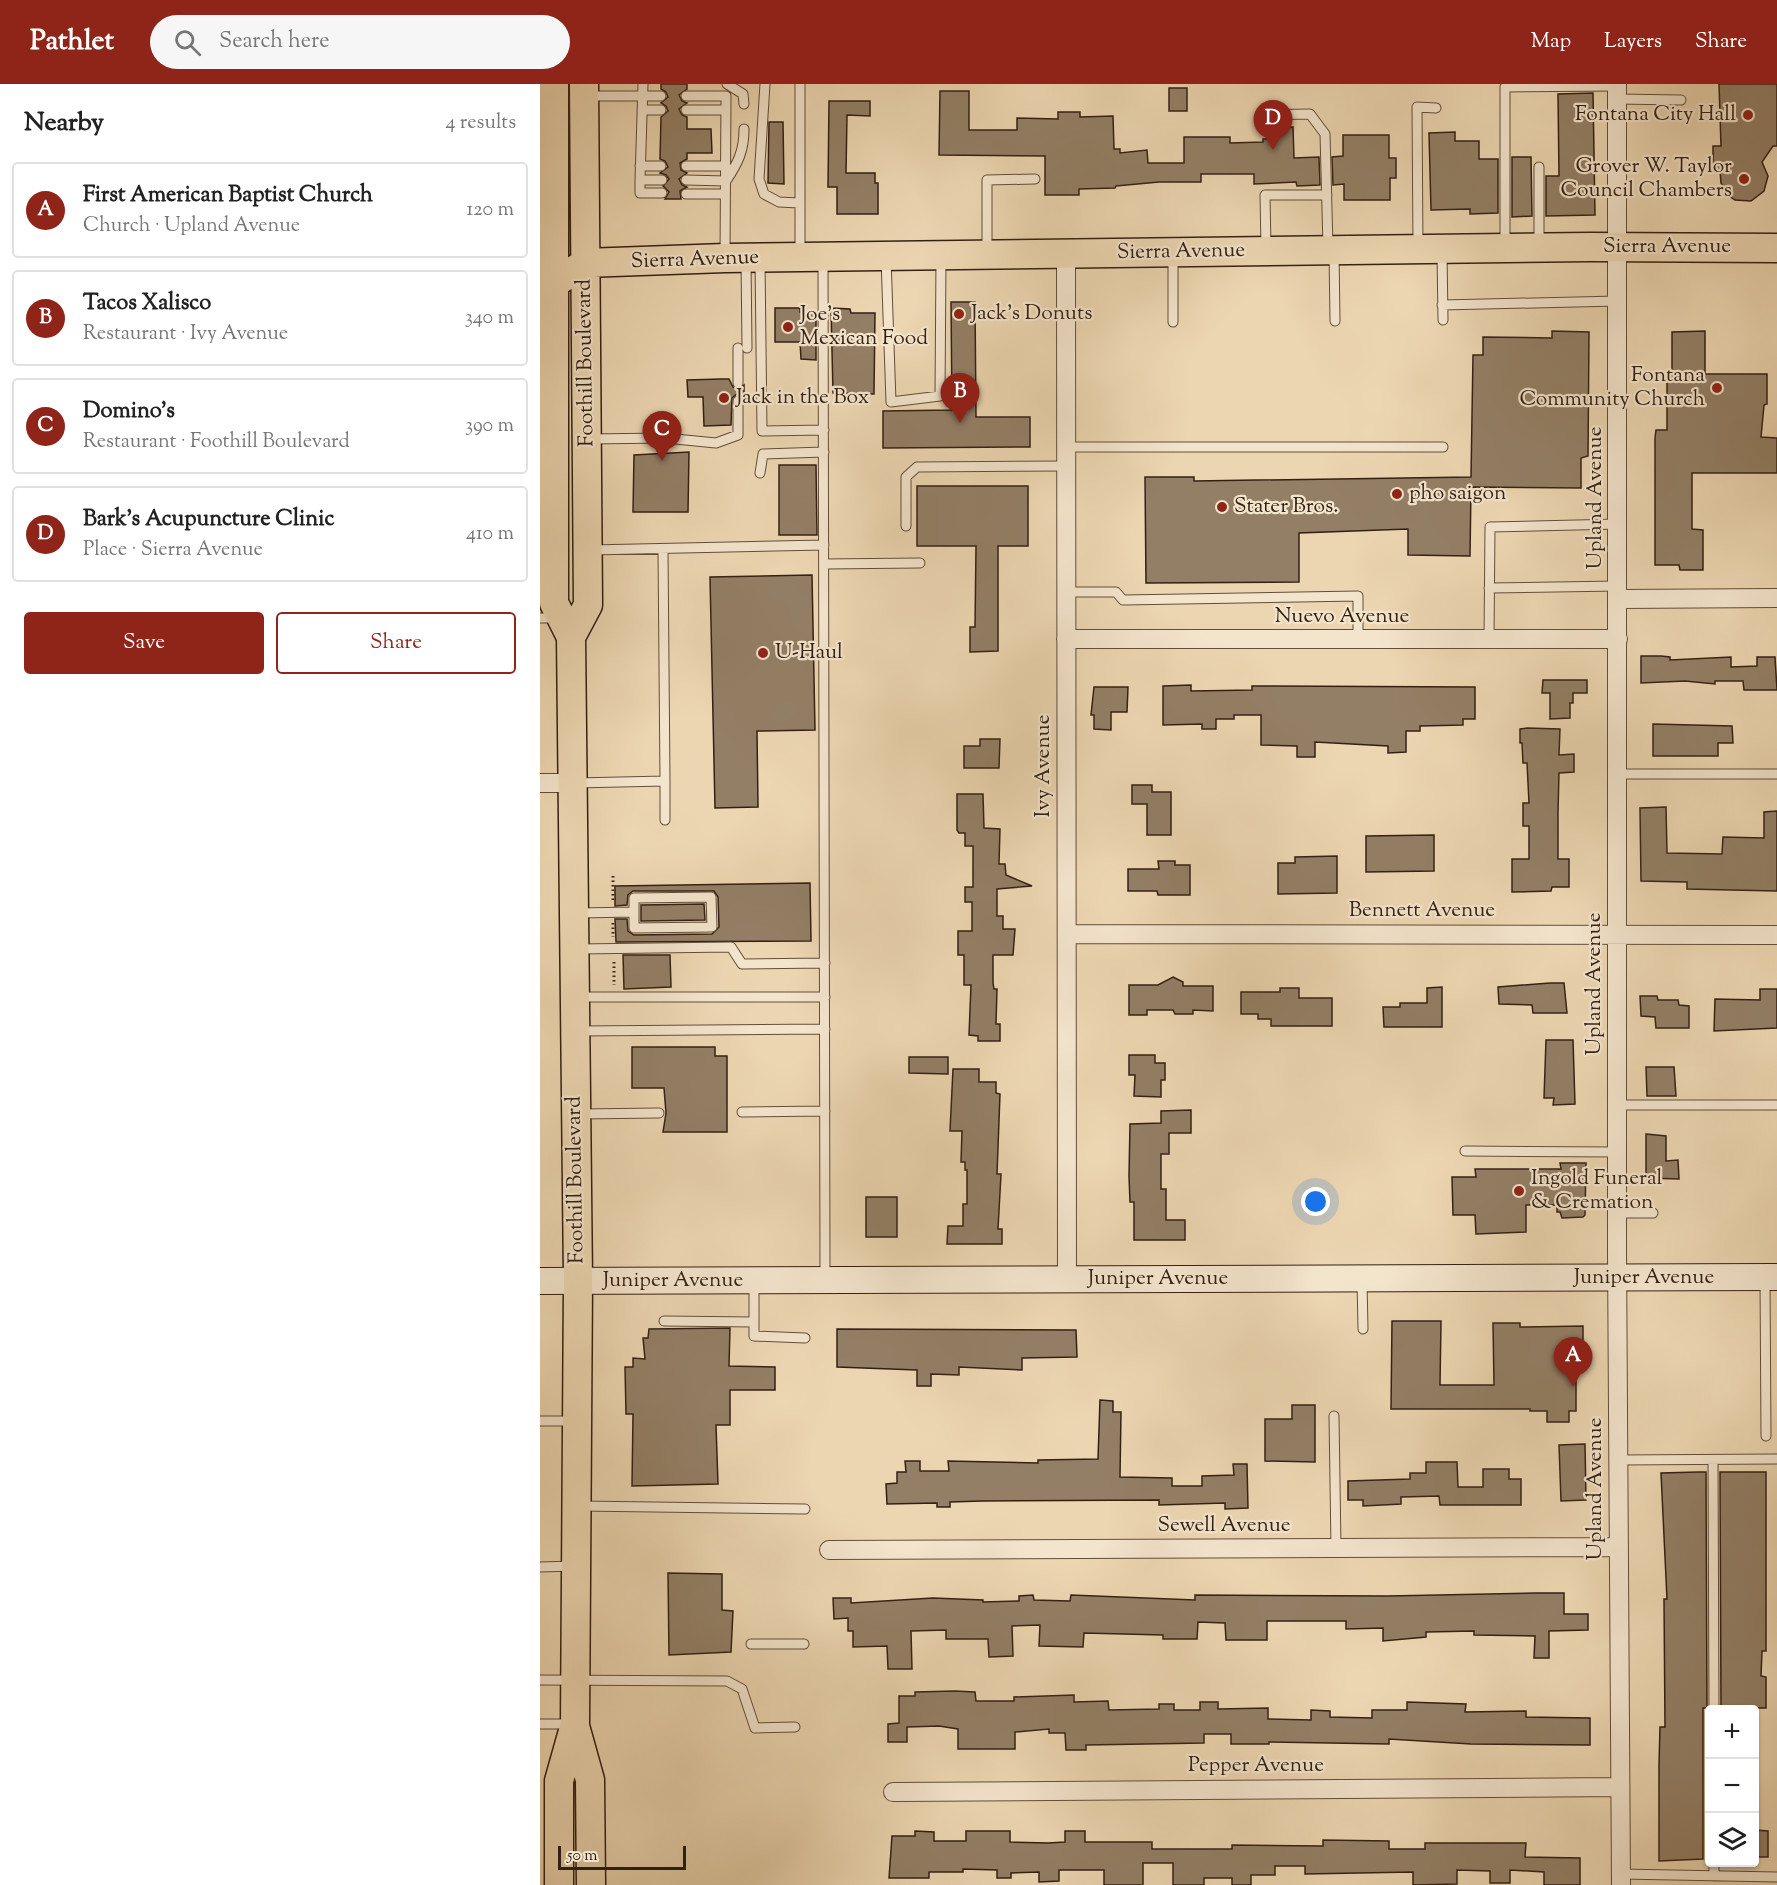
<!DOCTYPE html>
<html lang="en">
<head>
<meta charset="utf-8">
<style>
  :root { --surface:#fff; --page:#f6f6f6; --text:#222; --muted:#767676; --line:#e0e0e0; --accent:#8f2418 }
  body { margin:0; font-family:"Sorts Mill Goudy",serif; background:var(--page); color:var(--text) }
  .controls { position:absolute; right:18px; bottom:18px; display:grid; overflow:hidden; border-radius:6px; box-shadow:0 2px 4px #0004 }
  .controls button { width:54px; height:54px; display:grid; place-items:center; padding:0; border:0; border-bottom:2px solid var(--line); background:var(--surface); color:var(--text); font:30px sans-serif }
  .scale { position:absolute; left:18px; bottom:15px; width:128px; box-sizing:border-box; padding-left:6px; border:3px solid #332014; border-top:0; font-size:16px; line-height:21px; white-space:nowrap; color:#332014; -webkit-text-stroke:4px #f3e4cc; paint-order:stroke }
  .you { position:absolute; left:776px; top:1118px; width:21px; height:21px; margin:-15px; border:4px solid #fff; border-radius:50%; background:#1a73e8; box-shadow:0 0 0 9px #1a73e833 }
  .badge { display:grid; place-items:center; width:39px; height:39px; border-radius:50%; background:var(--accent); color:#fff; font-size:20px; font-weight:700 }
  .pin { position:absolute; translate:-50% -50px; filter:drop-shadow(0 2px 3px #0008) }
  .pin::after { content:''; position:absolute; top:32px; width:21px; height:18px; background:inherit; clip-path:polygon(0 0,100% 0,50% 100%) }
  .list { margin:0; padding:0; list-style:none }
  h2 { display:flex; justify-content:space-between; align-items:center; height:78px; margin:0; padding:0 24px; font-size:26px }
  h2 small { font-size:20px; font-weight:400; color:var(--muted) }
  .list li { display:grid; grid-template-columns:39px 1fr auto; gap:18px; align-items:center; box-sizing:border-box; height:96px; margin:0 12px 12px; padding:0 12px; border:2px solid var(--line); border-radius:6px }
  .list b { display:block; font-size:22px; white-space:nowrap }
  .list p { margin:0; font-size:20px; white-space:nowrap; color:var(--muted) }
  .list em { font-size:20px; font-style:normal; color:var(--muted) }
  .actions { display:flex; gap:12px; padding:18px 24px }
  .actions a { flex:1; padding:14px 0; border:2px solid var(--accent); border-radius:6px; text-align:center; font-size:21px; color:var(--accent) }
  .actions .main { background:var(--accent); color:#fff }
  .icon { flex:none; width:33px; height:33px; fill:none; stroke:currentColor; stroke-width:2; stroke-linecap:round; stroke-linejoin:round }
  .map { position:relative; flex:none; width:1237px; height:1801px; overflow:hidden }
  header { display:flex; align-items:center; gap:36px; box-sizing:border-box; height:84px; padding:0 30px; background:var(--accent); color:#fff }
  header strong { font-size:28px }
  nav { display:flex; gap:33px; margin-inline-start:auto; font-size:21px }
  .search { width:420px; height:54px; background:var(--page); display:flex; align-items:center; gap:15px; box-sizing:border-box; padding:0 21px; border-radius:33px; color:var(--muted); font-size:22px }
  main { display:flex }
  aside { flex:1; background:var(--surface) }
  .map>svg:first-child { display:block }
  .building { fill:#937f66; stroke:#332014; stroke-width:1.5 }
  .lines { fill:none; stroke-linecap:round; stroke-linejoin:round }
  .lane-casing { stroke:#614e3b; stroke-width:11 }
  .street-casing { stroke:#614e3b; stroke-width:20 }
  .secondary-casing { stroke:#332014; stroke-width:28 }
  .primary-casing { stroke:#332014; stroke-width:31 }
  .path { stroke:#332014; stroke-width:3; stroke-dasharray:1.5 3; stroke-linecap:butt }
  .lane { stroke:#f3e4cc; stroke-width:9 }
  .street { stroke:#f3e4cc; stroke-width:18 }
  .secondary { stroke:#f3e4cc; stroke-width:26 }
  .primary { stroke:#ecd6b1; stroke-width:28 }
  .poi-dot { fill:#8f2418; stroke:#f3e4cc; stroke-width:2 }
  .labels { text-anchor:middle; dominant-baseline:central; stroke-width:4.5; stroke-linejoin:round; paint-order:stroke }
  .poi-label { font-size:21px; fill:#332014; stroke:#f3e4cc; text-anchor:start }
  .street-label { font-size:21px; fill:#332014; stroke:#f3e4cc }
</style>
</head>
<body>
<header>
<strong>Pathlet</strong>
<div class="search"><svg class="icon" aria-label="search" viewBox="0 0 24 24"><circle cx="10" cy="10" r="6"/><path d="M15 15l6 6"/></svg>Search here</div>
<nav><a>Map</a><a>Layers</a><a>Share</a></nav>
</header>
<main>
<aside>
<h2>Nearby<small>4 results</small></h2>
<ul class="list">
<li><span class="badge">A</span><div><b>First American Baptist Church</b><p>Church · Upland Avenue</p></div><em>120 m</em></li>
<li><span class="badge">B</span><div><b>Tacos Xalisco</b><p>Restaurant · Ivy Avenue</p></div><em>340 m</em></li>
<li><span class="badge">C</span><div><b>Domino's</b><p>Restaurant · Foothill Boulevard</p></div><em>390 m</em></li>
<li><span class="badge">D</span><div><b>Bark's Acupuncture Clinic</b><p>Place · Sierra Avenue</p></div><em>410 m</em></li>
</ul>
<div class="actions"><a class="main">Save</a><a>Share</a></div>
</aside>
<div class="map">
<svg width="1237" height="1801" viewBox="0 0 1237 1801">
  <rect width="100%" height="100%" fill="#ecd6b1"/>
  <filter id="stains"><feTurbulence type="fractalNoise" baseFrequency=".00333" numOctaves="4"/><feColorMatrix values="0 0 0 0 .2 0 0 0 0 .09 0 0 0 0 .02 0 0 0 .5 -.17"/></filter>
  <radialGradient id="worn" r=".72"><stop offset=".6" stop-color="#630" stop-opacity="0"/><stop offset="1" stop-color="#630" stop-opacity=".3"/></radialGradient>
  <path class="building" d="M121 0H147V5L139 11 142 17 147 19 139 25 142 31 147 33V45H171L172 69H147V75L140 79 141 86 147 89 139 95 142 101 147 103 140 107 141 115H125L129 108 123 102 129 95 126 91 120 89 128 83 125 77 120 75 121 33 128 27 126 22 121 19 128 13 126 8 121 5Z
    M1179 0H1237V62H1233L1222 78 1228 92 1224 107 1211 117 1195 116 1189 112 1181 99 1180 87H1173V62H1181Z
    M629 4H647V27H629Z
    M400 7H429V46H477V34L518 35V28H540V33L573 32 574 65H580V69L607 66 608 79H644V53H690V59L723 58V55H736V44L753 43 754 74 779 73 780 101 757 102 756 98 714 100V90H661V98H619L576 102 575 104 539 105V111H505V72L399 71Z
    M1053 9 1055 131 1006 132V92H1019L1018 10Z
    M289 17H330V32L307 31 306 89H335V99H338V130H297V103H288Z
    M229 38H243L244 100 228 99Z
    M915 48V57H939V75H958V129L930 130V125L891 126 889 49Z
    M803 51H849V74H856V94H850V116H804V100L793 101 792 73 803 72Z
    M972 73H991L992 132 972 133Z
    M411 218H435L436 333H490V363L343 364V327L412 326Z
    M235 224H260V228L276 229V276L261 275 260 258H235Z
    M291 224 310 225 311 229H335L334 310 293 309Z
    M1012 247 1049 248 1048 372 1041 374V404L931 403 930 472 868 471V445L759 449V498L606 499 605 393H654V397L931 393 933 271H943V253L1012 254Z
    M1165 247V290H1227V320L1224 321 1221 353 1237 354V389H1152V445L1163 446V486H1140L1139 481H1115V354L1116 346H1127V291H1132V248Z
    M181 295H189L193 303 197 306 204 301V314L197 310 192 314 191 341 164 342 163 313H148L147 296Z
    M149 368 148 428H93L94 371Z
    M239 381H276L277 451H239Z
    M377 402H488V462H458V567L430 568V543H435L436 462H377Z
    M272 491 275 646 217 647 218 723 175 724 170 493Z
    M1101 572H1121L1130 573V576L1191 573V583L1217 582V573H1235L1237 606H1204L1203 597H1175V600L1145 597 1101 599Z
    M1003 596H1047V609H1033V619H1030V634L1010 635V609H1002Z
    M651 601V607L712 606V602L935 603V635H923V641L880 642V647H866V668L848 669V662L775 658V673H757V662L721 661V631H694V635H676V645H662V640L623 641V602Z
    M554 603H588L587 628H571V646L554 645V631H551Z
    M1113 640 1192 642 1193 659H1178V672H1113Z
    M987 644 1020 645 1019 671 1034 670V688L1019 689 1018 729V775H1029V803H1012L1011 807 972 808V775H989V742H983V719H989L987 679H983L982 659H980V645Z
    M440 655H460L459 684H424V662H440Z
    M592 701H612V708H631V751H607V720H592Z
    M417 710H443L444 744 460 745 459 780H465L466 791 492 802 457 805V832H463V845H475L473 871H453V899L454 905H457L456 940H460V957H438V952L429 951 431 901H424V871H418V847H432V818H425V803H433V762H425V749H419L417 746Z
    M1126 723 1127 769 1182 770 1183 753 1224 754V728L1237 727V807L1147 805V798L1101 797 1100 724Z
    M894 751V787L826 788V752Z
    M797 772V809L738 810V779H755V773Z
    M618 777H635V781H650V811H618L617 807H588V785H619Z
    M270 799 271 857 76 858 75 835H87L88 847 94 851 172 850 179 843 178 813 174 807H93L88 811 87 821 75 822V802Z
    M164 820 165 836 101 837V821Z
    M83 871H130L131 903 84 905Z
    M633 893 643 898V902H673V927L653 926V930H635L633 926H607V931H589V901H618Z
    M1010 899H1024L1027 929H993L992 921 959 920 958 903Z
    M902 903V943H844L843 923H860V919H887V904Z
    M740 904H759V914H792V942H731V935H718V930H701V908H740Z
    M1220 905H1237V944L1174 947 1175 915 1220 916Z
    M1100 912H1117L1118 916H1138L1139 921 1149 922V944H1116L1115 933 1101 932Z
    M1006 956H1033L1035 1020 1013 1021 1014 1014H1004Z
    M92 963H175V972H187V1048H123L126 1029 124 1004H92Z
    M589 971H615V979H625V996H621V1013L594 1012 595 991H589Z
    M369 973H408V990L369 989Z
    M1106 983H1134L1136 1012H1107Z
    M413 985H439V998H456V1009L460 1010 457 1090H461L458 1145H462V1160H407L408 1142H423V1120H427V1086H425V1078H421L422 1047H410Z
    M651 1026V1049H629V1070H621V1105H626V1136H645V1156H594V1118H590L589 1092 590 1040 621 1039V1027Z
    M1106 1050 1126 1052V1077L1138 1076 1139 1095 1106 1094Z
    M1020 1079H1046L1045 1131 1043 1133 1022 1134 1020 1128H1017V1121H986V1148L936 1150 935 1131H913L912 1093H936L935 1085H1021Z
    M326 1113H357V1153H326Z
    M852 1237H901L900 1301H954L953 1239H980V1243L1043 1242V1263H1036V1327H1029V1338H1007V1327H990V1325H851Z
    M190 1244 189 1282 235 1283V1306H190V1341H176L178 1400 92 1402 93 1330H86L85 1283H93V1274L105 1275 103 1254H108L109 1245Z
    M297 1245 536 1246 537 1273 482 1274V1286L419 1283V1291L391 1290V1302H377V1286L297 1283Z
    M560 1316 573 1317V1328H581L580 1393 632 1394V1402H662V1392L694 1391 693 1380H707L708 1424 685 1425V1419L619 1421V1416L442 1417 410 1418V1423H397V1419L347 1420 346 1400 357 1399V1388H366L365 1377H380V1387H409L408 1377 498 1379V1376L558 1375Z
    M752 1321H775V1378L725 1377V1335H752Z
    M1045 1360 1046 1416 1021 1417 1019 1361Z
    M886 1378H917L918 1403H943V1385H969V1395H981V1421H900L899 1412 861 1413V1420L823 1422V1416H808V1397L870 1395V1389H886Z
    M1158 1388H1166L1167 1624H1163V1775L1119 1777V1681L1120 1643H1125L1124 1515H1127L1121 1389Z
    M1180 1388H1226V1567H1222L1221 1592 1226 1593V1624H1181Z
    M128 1489 182 1490V1526L193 1527 191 1568 129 1571Z
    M995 1509H1024V1530H1048V1546L1009 1547V1574H994L995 1552 934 1551V1547L886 1548V1553L843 1557V1544L806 1545V1537H727V1556H686L685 1539 658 1538 657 1555H623V1551L544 1549 543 1563 499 1562 500 1541 472 1542 473 1572 449 1573 448 1555H406V1546L371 1547 372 1585H348L347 1562 313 1563V1547H308V1534L294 1535 293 1514H311V1519L393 1514 443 1516V1518L479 1517V1512L493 1511 494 1516 530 1517 531 1511 655 1516V1511L848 1512Z
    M415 1607 435 1608 436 1617H474V1613L534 1611V1618L568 1617 569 1626 619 1625V1620H634V1626H660V1618H678V1625L728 1624V1635L771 1636V1626L790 1627V1633L832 1634V1626H867V1618L926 1620 925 1628 986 1627V1633L1050 1634V1661L931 1660 849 1655V1660L729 1658V1660H691V1650H664V1659L546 1661V1666H526L525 1649H509V1645L475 1648V1665H418V1645L399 1642 367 1643V1658H348V1640L359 1639V1612H375V1608Z
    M1215 1746 1228 1747V1773H1215Z
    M375 1747 394 1748V1757H426V1747H470V1758L508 1759 525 1758V1747H545V1758H612V1765H692V1761L783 1762V1756L849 1757V1765H885V1759H986L985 1773 1040 1774V1801H1004V1788L970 1786V1799H950V1787L917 1786V1800L873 1801V1788L765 1790V1782H735V1791H711V1801H692V1794H664V1801H633V1779H603V1801H564V1786H519V1797L499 1798V1788L471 1789V1794H457V1786L423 1785V1788H389V1794H349L352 1752H375Z"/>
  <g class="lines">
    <g class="lane-casing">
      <path id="lane" d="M103 0 100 96H122
        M187 0 203 10 204 20
        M225 0 219 95 224 110 239 118 259 119
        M260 0V170
        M46 12H121
        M146 12H186L185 172
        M1077 15 1141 16
        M102 26H121
        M146 26H186
        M721 31 770 30 785 50 788 163
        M100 82H121
        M146 82H186
        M100 96V109H122
        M146 96 186 97C198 79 204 67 204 45
        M146 110H185
        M965 161V3L1077 2
        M999 161V83
        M878 162 877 23 896 24
        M726 164 725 111H787
        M902 167 903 236
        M447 168V96L495 95
        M794 168 795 237
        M633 171V238
        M346 174 351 318 400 312 401 174
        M206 176 207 264
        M220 176 222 347 284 346
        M283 176 285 1194
        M902 221 1078 217
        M198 264V299
        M50 355 125 354 176 359 198 351V317
        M526 363H903
        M220 389 223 370 284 368
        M366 442V393L377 383 526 382
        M50 466 284 461
        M284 480 380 479
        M949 504 1078 502
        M526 508H576L583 516 818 512V555
        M0 534H16
        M949 555 950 443 1078 440
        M1078 690H1237
        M125 697V736
        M35 699 125 697 123 465
        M39 829 94 828V814L171 813 172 843 94 844V828
        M38 865 191 863 202 880 285 879
        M39 913H285
        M40 947 285 945
        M1078 1021H1237
        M202 1028 285 1027
        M40 1030 119 1029
        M925 1067 1078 1068
        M1078 1129H1113
        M1225 1196 1226 1352
        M822 1197 823 1245
        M214 1199V1252L265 1254
        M124 1237 214 1238
        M794 1332 796 1464
        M0 1337H34
        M1078 1376 1237 1375
        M1173 1376 1174 1626
        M39 1422 265 1425
        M0 1483 34 1482
        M211 1560H264
        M0 1596 187 1597 202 1605 215 1644 255 1643
        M0 1640H31
        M1174 1778V1792
        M1081 1790 1237 1793"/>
    </g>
    <g class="street-casing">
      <path id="street" d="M1077 0V1168L1081 1801
        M526 169 527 1196
        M1078 515 1237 514
        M526 555H1078
        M0 699H33
        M527 850 1237 851
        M289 1466 1079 1463
        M353 1708 1080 1703"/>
    </g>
    <g class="secondary-casing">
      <path id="secondary" d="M0 1197 1237 1193"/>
    </g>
    <g class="primary-casing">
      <path id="primary" d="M14 0V519L31 553 38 1197 35 1640 19 1697V1801
        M0 202 12 201 45 179 185 174 1050 163 1237 164
        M31 553 48 521 44 0
        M35 1642 50 1696 51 1801"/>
    </g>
    <path class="path" d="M73 792V817
      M73 839V853
      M74 878V901"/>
    <use href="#lane" class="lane"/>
    <use href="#street" class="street"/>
    <use href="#secondary" class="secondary"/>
    <use href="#primary" class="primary"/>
  </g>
  <g class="poi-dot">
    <circle cx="1208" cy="31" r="6"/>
    <circle cx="1204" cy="95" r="6"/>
    <circle cx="419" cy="230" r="6"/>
    <circle cx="248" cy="243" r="6"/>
    <circle cx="1177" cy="304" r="6"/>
    <circle cx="184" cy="314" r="6"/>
    <circle cx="857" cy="410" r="6"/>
    <circle cx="682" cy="423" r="6"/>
    <circle cx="223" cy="569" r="6"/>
    <circle cx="979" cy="1107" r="6"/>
  </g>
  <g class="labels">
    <g class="poi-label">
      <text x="1196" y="31" text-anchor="end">Fontana City Hall</text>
      <text x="1192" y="83" text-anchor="end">Grover W. Taylor<tspan x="1192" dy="24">Council Chambers</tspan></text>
      <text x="431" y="230">Jack's Donuts</text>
      <text x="260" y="231">Joe's<tspan x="260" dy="24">Mexican Food</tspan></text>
      <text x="1165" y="292" text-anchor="end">Fontana<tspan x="1165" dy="24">Community Church</tspan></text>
      <text x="196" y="314">Jack in the Box</text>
      <text x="869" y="410">pho saigon</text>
      <text x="694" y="423">Stater Bros.</text>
      <text x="235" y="569">U-Haul</text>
      <text x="991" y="1095">Ingold Funeral<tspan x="991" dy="24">&amp; Cremation</tspan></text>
    </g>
    <g class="street-label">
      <text x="1127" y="163">Sierra Avenue</text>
      <text transform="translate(641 168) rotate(-1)">Sierra Avenue</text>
      <text transform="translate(155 176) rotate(-2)">Sierra Avenue</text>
      <text transform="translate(46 279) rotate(-91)">Foothill Boulevard</text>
      <text transform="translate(1056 414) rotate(-90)">Upland Avenue</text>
      <text x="802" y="533">Nuevo Avenue</text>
      <text transform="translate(504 682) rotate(-90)">Ivy Avenue</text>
      <text x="882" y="827">Bennett Avenue</text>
      <text transform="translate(1055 900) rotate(-90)">Upland Avenue</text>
      <text transform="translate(36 1096) rotate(-91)">Foothill Boulevard</text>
      <text x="1104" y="1194">Juniper Avenue</text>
      <text x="618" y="1195">Juniper Avenue</text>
      <text x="133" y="1197">Juniper Avenue</text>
      <text transform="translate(1056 1405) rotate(-90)">Upland Avenue</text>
      <text x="684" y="1442">Sewell Avenue</text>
      <text x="716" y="1682">Pepper Avenue</text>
    </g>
  </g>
  <rect width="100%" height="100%" filter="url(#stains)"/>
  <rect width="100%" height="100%" fill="url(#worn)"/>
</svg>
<div class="controls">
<button>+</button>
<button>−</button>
<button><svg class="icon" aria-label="layers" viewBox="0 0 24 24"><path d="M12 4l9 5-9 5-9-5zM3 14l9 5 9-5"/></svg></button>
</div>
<div class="scale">50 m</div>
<div class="you"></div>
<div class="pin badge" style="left:1033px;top:1303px">A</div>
<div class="pin badge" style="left:420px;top:339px">B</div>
<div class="pin badge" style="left:122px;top:377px">C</div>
<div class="pin badge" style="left:733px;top:66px">D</div>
</div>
</main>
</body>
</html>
